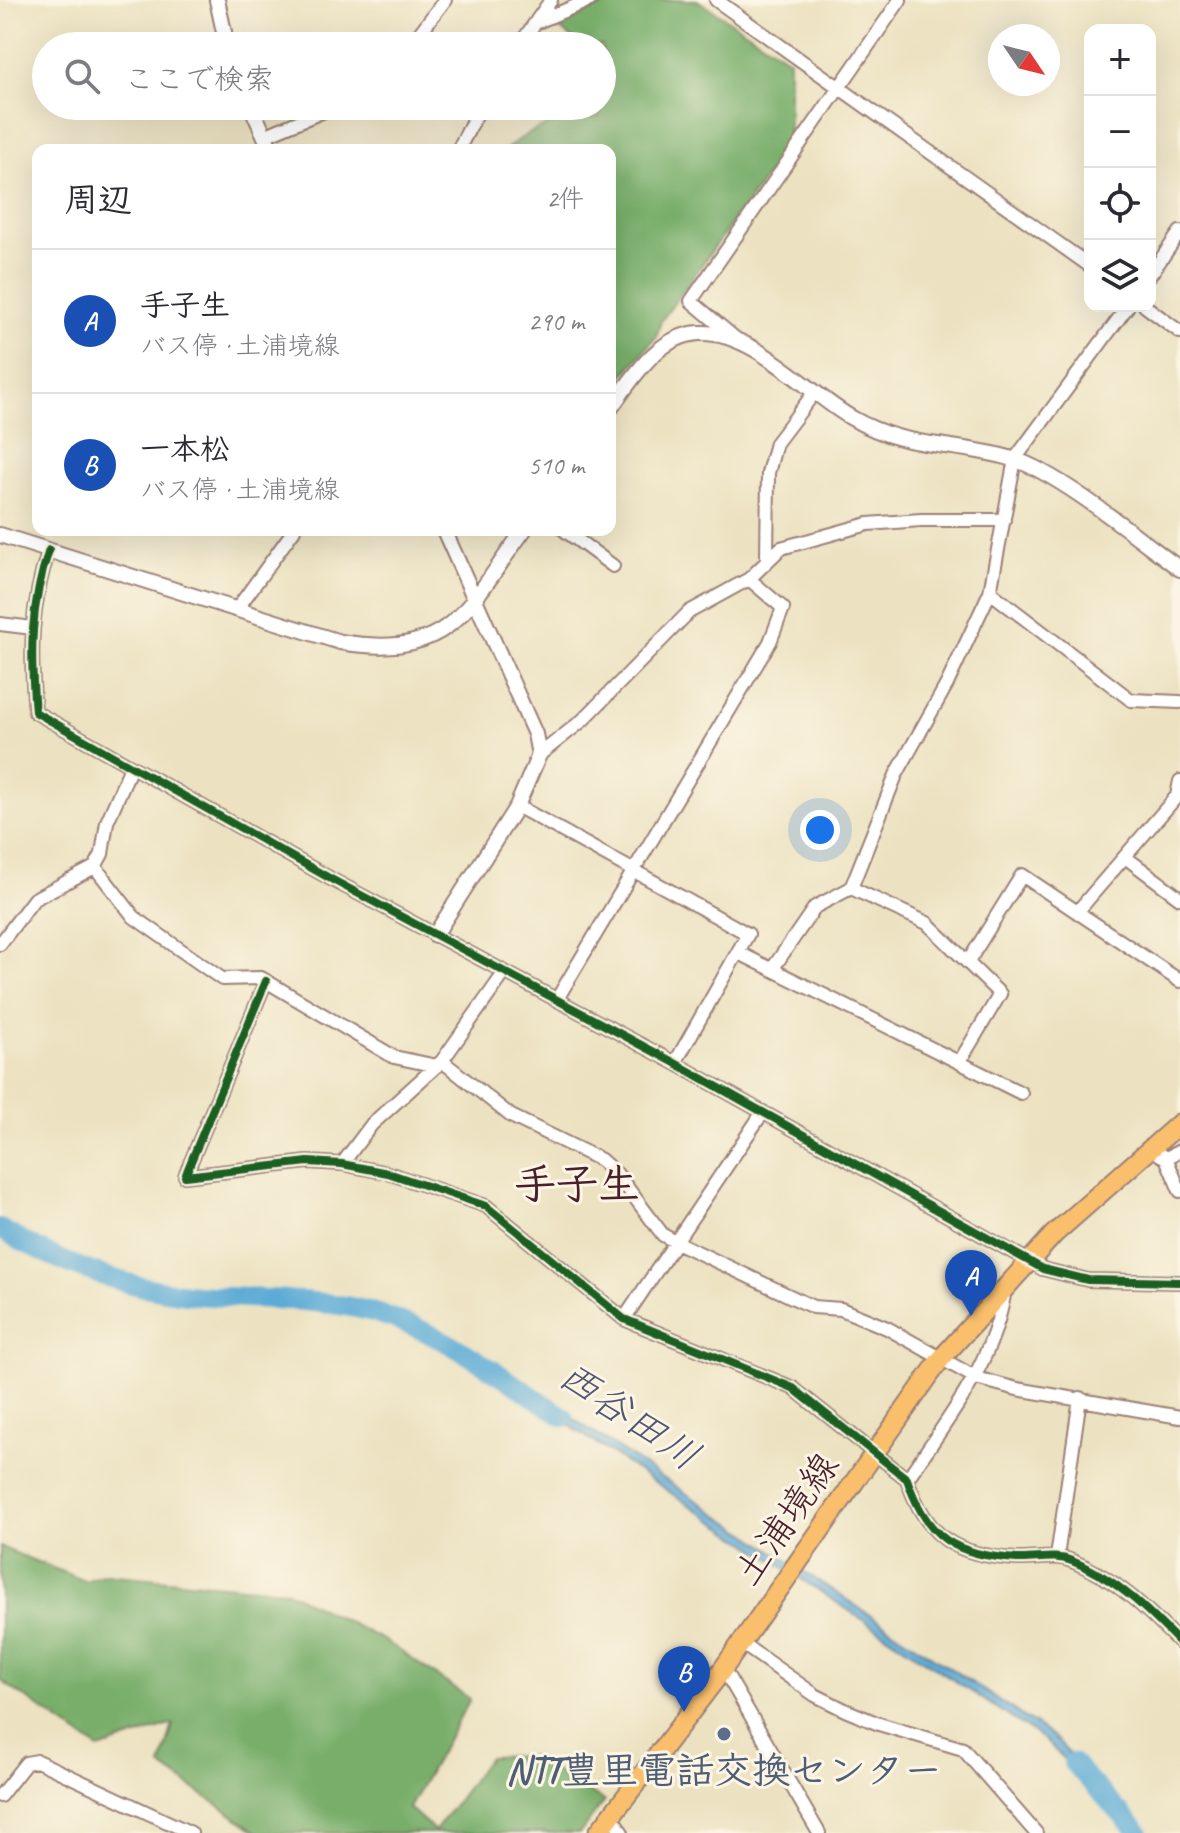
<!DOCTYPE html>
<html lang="ja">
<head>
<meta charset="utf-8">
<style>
  :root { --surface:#fff; --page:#f7f7f7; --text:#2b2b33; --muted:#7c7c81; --line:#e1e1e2; --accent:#d1495b }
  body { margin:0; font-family:Caveat,"Klee One",sans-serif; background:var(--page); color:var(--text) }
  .controls { position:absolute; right:24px; top:24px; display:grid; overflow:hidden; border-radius:16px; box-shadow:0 8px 32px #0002 }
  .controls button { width:72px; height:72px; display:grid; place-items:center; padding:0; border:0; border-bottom:2px solid var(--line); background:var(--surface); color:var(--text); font:40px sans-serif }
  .compass { position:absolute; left:988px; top:24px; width:72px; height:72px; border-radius:50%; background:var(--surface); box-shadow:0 8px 32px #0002; rotate:125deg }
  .you { position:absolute; left:820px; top:830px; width:28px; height:28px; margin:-20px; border:6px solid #fff; border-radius:50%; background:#1a73e8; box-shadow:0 0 0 12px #1a73e833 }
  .badge { display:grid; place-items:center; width:52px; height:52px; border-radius:50%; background:var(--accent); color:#fff; font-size:26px; font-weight:700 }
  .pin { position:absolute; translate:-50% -66px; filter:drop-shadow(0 2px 4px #0008) }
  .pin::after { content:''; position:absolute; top:42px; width:28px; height:24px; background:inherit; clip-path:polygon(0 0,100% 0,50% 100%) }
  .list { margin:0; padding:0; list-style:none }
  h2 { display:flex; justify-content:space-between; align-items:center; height:104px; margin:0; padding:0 32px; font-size:34px }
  h2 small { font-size:26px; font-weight:400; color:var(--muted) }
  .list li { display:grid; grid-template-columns:52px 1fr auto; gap:24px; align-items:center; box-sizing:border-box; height:144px; padding:0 32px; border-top:2px solid var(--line) }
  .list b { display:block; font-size:30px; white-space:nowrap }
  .list p { margin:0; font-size:26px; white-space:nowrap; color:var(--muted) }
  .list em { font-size:26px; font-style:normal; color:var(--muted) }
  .icon { flex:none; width:44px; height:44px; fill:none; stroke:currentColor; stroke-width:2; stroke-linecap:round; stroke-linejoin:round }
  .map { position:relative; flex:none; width:1180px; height:1833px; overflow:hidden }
  .search { position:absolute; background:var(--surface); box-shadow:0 8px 32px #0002; left:32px; top:32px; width:584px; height:88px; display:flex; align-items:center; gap:20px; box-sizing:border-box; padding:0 28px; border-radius:44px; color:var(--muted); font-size:30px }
  .panel { position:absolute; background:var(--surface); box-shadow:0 8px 32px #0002; left:32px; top:144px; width:584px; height:392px; border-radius:16px }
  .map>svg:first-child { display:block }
  .forest { fill:#78ae6b; stroke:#61664b; stroke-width:2 }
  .water { fill:#5cabd6; stroke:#536580; stroke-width:2 }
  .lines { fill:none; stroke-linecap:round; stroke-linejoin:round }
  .river { stroke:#5cabd6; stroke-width:20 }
  .minor-casing { stroke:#9b8076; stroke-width:16 }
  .tertiary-casing { stroke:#9b8076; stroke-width:18 }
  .primary-casing { stroke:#9b8076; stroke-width:22 }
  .minor { stroke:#fff; stroke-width:12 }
  .tertiary { stroke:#fff; stroke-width:14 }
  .primary { stroke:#f9bf6d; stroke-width:18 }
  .cycleway-casing { stroke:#fcf5e5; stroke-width:13 }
  .cycleway { stroke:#1b5e20; stroke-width:8 }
  .service-dot { fill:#5c6f8a; stroke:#fcf5e5; stroke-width:3 }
  .labels { text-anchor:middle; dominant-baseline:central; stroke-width:6; stroke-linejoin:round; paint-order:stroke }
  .street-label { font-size:38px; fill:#4a1f2b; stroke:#fcf5e5 }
  .service-label { font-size:38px; font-weight:bold; fill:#4e5e75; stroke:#fcf5e5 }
  .water-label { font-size:40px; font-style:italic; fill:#51576f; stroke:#fcf5e5 }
  .quarter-label { font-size:42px; font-weight:bold; fill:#4a1f2b; stroke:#fcf5e5 }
</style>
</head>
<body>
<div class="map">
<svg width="1180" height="1833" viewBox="0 0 1180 1833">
  <rect width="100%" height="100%" fill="#fcf5e5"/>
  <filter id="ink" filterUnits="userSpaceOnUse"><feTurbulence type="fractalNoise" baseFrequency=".0125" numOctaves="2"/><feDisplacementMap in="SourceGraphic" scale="16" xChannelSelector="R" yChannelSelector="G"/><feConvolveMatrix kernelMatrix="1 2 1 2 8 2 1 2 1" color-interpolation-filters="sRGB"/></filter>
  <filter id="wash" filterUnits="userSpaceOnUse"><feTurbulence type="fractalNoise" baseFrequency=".006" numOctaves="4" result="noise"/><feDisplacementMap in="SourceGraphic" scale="32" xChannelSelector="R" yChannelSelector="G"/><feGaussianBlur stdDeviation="1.8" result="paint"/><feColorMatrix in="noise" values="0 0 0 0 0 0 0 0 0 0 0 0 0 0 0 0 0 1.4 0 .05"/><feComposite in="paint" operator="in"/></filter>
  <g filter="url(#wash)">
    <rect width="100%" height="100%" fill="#ece2c1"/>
    <path class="forest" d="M616 0H697L789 59V145L661 321 656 337 610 391V150H505C533 126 562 118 599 117L611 73 602 63V46H583L556 26Z
      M0 1547 85 1581 105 1574 287 1591 387 1642 470 1699 409 1808 435 1831 489 1757 530 1756 604 1801 580 1833H259L161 1766 173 1724 99 1749 0 1680Z"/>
    <path class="water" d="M545 1400 1051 1735 1095 1780 1089 1785 1046 1741 540 1406Z"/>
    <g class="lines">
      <path class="river" d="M0 1229C57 1262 121 1287 187 1294 243 1300 301 1297 356 1308 435 1325 498 1374 564 1417
        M1073 1763 1139 1833"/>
    </g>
  </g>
  <g filter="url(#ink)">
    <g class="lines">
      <g class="minor-casing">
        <path id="minor" d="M716 0 1090 266
          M535 23 590 0
          M410 46 445 0
          M519 46 551 0
          M264 136 336 106
          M458 150 481 106
          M1150 275 1180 232
          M1145 306 1180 332
          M736 339 691 301 900 0
          M564 530 613 566
          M49 550C30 606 30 653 35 712L331 879 675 1063 1043 1269 1088 1280 1180 1282
          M767 559 768 473 776 443 814 393
          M990 592 1131 700 1180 702
          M237 609 294 530
          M0 624 33 628
          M539 755 583 720 689 612 749 579 781 548 868 524 921 520H1004
          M517 806 748 934 675 1063
          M1125 857 1180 898
          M95 867 134 917 222 979 261 978 394 1057 437 1066
          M851 888 927 923 1000 994 960 1061
          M1077 912 1177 796 1180 781
          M0 944 34 899 95 867 102 854 107 822 131 767
          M739 953 1021 1093
          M968 962 1022 875 1180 981
          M773 968 815 907 851 888 896 775 947 684 990 592 1015 459 1128 306
          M266 981 185 1176 308 1162 342 1164 388 1173 486 1206 624 1319 793 1388 907 1479C927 1539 955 1555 1017 1559 1036 1560 1054 1554 1072 1561 1116 1578 1148 1610 1180 1643
          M557 999 770 642 783 608 749 579
          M442 1061 511 1116 601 1160 617 1174 663 1235 676 1242 813 1307 841 1309 887 1328 976 1378 1017 1389 1180 1417
          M1159 1154 1166 1158 1180 1151
          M1166 1158 1180 1191
          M342 1164 372 1124 442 1061 505 972
          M624 1319 763 1112
          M907 1479C948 1419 994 1363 1005 1289
          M1057 1557 1080 1398
          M741 1643 815 1695 845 1710 879 1724 963 1749 1036 1833
          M723 1668 819 1833
          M0 1796 26 1763 37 1761 191 1833
          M611 1815 622 1833"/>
      </g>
      <g class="tertiary-casing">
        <path id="tertiary" d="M217 0 227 46
          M251 106 271 150
          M610 409C633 378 657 336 699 333 752 330 806 391 850 417 907 451 954 441 1013 459 1058 472 1139 539 1180 569
          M0 535 340 642C452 660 465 610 524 530
          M435 935 517 806 539 755 535 734 444 530"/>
      </g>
      <g class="primary-casing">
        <path id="primary" d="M598 1833 718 1676 940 1360 1054 1234 1180 1123"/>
      </g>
      <use href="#minor" class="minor"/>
      <use href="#tertiary" class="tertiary"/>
      <use href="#primary" class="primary"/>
      <g class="cycleway-casing">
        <path id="cycleway" d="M49 550C30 606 30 653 35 712L331 879 675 1063 1043 1269 1088 1280 1180 1282
          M266 981 185 1176 308 1162 342 1164 388 1173 486 1206 624 1319 793 1388 907 1479C927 1539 955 1555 1017 1559 1036 1560 1054 1554 1072 1561 1116 1578 1148 1610 1180 1643"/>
      </g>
      <use href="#cycleway" class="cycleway"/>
    </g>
  </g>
  <circle class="service-dot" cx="724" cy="1734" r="8"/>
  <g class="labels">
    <g class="street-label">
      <text transform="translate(786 1519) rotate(-55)">土浦境線</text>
    </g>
    <g class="service-label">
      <text x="724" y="1770">NTT豊里電話交換センター</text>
    </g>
    <g class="water-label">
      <text transform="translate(629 1416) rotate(34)">西谷田川</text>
    </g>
    <g class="quarter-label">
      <text x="577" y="1184">手子生</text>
    </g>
  </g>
</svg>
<div class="controls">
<button>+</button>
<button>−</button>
<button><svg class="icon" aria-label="locate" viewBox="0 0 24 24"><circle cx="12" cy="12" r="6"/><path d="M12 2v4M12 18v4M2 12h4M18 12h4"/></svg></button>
<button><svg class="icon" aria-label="layers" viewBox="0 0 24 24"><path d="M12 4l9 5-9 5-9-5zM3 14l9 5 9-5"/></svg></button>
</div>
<svg class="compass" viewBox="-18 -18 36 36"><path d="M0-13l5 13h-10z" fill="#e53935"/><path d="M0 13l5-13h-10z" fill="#7c7c81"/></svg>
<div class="you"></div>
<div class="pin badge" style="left:971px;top:1316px;background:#1a4fb4">A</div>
<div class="pin badge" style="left:684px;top:1712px;background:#1a4fb4">B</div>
<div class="search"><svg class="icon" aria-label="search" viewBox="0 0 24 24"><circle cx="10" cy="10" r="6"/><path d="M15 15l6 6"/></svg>ここで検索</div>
<section class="panel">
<h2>周辺<small>2件</small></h2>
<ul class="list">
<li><span class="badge" style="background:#1a4fb4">A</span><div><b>手子生</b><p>バス停 · 土浦境線</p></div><em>290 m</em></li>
<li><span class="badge" style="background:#1a4fb4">B</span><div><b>一本松</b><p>バス停 · 土浦境線</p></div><em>510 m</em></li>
</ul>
</section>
</div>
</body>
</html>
